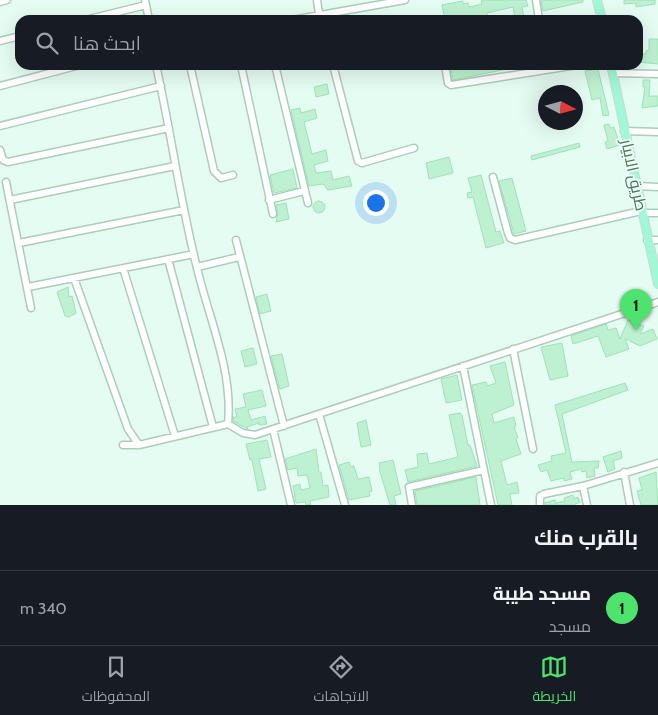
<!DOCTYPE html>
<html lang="ar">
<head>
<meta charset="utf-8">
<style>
  :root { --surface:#171b24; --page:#242831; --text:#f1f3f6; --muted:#9ea1a6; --line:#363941; --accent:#4de36d }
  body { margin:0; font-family:Cabin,Cairo,sans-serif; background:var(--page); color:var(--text); direction:rtl }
  .compass { position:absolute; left:538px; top:85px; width:45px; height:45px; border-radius:50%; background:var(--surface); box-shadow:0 5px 20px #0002; rotate:96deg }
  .you { position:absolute; left:375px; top:202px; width:18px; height:18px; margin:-12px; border:4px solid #fff; border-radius:50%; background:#1a73e8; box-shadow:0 0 0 8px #1a73e833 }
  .badge { display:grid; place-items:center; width:32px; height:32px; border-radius:50%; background:var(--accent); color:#111; font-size:16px; font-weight:700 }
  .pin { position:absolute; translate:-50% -41px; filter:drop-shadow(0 1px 2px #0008) }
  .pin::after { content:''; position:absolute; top:26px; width:18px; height:15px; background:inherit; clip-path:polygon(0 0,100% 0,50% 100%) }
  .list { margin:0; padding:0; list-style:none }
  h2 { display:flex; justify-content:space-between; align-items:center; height:65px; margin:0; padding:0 20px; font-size:21px }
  h2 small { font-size:16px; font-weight:400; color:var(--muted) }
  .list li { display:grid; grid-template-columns:32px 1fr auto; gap:15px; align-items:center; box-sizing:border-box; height:75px; padding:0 20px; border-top:1px solid var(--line) }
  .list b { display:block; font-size:19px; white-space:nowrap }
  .list p { margin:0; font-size:16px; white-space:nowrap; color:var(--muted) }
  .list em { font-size:16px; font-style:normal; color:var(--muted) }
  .icon { flex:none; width:28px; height:28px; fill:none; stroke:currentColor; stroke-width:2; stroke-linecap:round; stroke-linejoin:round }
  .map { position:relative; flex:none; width:658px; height:505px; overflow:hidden; direction:ltr }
  .search { position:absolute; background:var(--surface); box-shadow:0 5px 20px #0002; left:15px; right:15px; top:15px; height:55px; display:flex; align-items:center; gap:12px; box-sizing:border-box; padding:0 18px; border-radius:15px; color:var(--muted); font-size:19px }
  .sheet { height:140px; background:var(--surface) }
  nav { display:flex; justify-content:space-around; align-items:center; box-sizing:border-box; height:70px; border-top:1px solid var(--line); background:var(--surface); font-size:14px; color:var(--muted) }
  nav a { display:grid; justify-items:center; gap:2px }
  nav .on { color:var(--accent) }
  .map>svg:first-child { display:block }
  .building { fill:#bdf1d1; stroke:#9ee3b7 }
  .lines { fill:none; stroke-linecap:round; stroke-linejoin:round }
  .minor-casing { stroke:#accdba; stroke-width:9 }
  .major-casing { stroke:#cdd8d1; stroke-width:10 }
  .minor { stroke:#fff; stroke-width:6 }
  .major { stroke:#9ff9d6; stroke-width:8 }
  .labels { text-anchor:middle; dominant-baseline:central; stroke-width:4; stroke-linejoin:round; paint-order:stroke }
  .street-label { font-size:16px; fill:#4b7459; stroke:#ebfff7 }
</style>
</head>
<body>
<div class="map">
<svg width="658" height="505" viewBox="0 0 658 505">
  <rect width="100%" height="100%" fill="#e5fcf3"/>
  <path class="building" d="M483 0H526L528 6 522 7 524 18 515 19 513 7 487 13 488 20H445L442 5 463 1V4L468 3 469 7 482 4 481 1Z
    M541 0H583V2L543 11Z
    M624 0H655V4L636 7V3L624 4Z
    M649 39H658V64L638 62V54H646V51L649 50Z
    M450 65H506L507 69 453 80Z
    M598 69 609 115 603 116 600 98 592 100 585 71Z
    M643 80H650L649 96H658V106L642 108 645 87H643Z
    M327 84 329 94 316 97 314 87Z
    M300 108 301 113 315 109 317 118 304 122 312 154 326 150 328 161 314 165 316 173 331 171 333 180 349 176 352 186 328 190 323 184 309 186 291 110Z
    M609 124 610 128 614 127 620 145 607 149 605 142 608 141 604 125Z
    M579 143 580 147 532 160 531 156Z
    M449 157 453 173 429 179 426 163Z
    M293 169 297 188 274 193 270 175Z
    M481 175 496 232 500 231 504 243 486 248 473 197 468 198 467 193 472 192 468 178Z
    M512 178 526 231 514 234 499 181Z
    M313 207a6 6 0 1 1 12 0a6 6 0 1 1-12 0Z
    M286 203 289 219 276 222 278 213 276 205Z
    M68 287 69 297 72 296 76 313 69 317 65 316 57 292Z
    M267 294 271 311 260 314 256 297Z
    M628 320 644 326 640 334 653 329 657 339 640 346 625 339 629 349 606 357 598 336 573 344 571 336 606 324 608 330 616 328 620 339Z
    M562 343 568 376 550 380 541 347Z
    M253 348 257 364 245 367 241 351Z
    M282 354 289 386 280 389 271 356Z
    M505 362 514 405 492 414 494 423 514 417 516 426 514 427 518 438 516 439 521 454 501 461 507 485 517 482 519 493 510 494 512 505H498L472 385 486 382 487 386 496 383 490 366Z
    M457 375 462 400 446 403 441 379Z
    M625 383 628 390 562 414 572 462 599 461 598 468H594L595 476 587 478 586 471 582 472 581 469 570 472 572 479 564 481V478L551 481 547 470 541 472 538 465 552 461 551 456 566 453 555 405Z
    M262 390 266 406 248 410 251 420 265 416 267 424 259 425V423L247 427 248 429 233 421V417H237L235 409 246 407 243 394Z
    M460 413 462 415 468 445H470L477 466 408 482 405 470 418 467 417 454 427 453 429 464 458 457 449 415Z
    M366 420 371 445 361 447 357 423Z
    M267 440 271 457 259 459 266 489 258 491 252 460H250L246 444Z
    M316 449 319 472H321L323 486 328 485 329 497 310 501 311 505H306L305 502 296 503 293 486 300 484 301 490 310 488 307 475 298 476 297 468 288 470 285 459Z
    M621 451 622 458 613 461 615 469 608 472 603 457Z
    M393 460 401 494 394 496 396 505H390L380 472 379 463Z
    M349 462 351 467 354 466 358 479 369 477 372 491 369 492 370 496 349 500 339 465Z
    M656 472 658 505H641L637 491 642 490 639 478Z
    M476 477 480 505H417L415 491Z
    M573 495 574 499 578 497 580 502 573 505H545V503L555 500 556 503 565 501 564 498Z"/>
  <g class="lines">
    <g class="minor-casing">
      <path id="minor" d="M145 0 149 20
        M317 0 319 14
        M536 0 539 20
        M0 2 7 0
        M85 20 146 5
        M292 20 405 0
        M0 41 20 36
        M156 65C171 132 180 201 197 268 209 319 233 370 228 424
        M190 65 214 171 221 178 233 175
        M241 65 273 214
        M275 65 308 203
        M333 65 358 161 362 163 414 148
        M445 65 448 83 451 85 577 65
        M613 73 658 74
        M0 86 80 65
        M0 126 161 86
        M624 131 658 132
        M0 150 3 160 8 162 169 128
        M493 177 508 233 510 238 515 240 641 211
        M6 182 31 308
        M636 186 658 187
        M10 200 175 166
        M269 200 304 191
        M642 213H658
        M236 240 284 426
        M647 240H658
        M19 243 184 210
        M168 259 213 427
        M197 267 239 257
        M123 268 175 436
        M74 278 128 429 139 445
        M28 287 194 254
        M513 349 533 449
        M463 366 491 505
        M319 414 345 505
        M273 429 291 505
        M123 445H139L228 424 243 433 255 435 658 302
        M624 472 630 505
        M583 486 587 505
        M412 505 409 487 484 470
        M540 505V496L544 494 583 486 658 463"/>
    </g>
    <g class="major-casing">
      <path id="major" d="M597 0 602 20
        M611 65 658 284"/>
    </g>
    <use href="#minor" class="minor"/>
    <use href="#major" class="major"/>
  </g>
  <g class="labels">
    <g class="street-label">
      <text transform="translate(634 175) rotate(78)">طريق الابيار</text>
    </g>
  </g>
</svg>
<svg class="compass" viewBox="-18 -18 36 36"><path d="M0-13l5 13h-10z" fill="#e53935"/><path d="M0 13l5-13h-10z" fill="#9ea1a6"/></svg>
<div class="you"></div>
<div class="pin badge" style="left:636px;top:330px">1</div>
<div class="search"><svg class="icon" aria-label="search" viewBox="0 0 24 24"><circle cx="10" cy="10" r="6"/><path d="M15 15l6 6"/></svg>ابحث هنا</div>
</div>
<section class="sheet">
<h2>بالقرب منك<small></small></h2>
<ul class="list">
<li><span class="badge">1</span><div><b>مسجد طيبة</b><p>مسجد</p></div><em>340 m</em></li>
</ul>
</section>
<nav>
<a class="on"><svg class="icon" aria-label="map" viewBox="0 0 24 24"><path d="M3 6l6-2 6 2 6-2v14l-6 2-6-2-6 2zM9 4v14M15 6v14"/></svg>الخريطة</a>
<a><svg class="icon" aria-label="directions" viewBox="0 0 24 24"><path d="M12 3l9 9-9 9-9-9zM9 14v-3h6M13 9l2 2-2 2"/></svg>الاتجاهات</a>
<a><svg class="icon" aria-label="saved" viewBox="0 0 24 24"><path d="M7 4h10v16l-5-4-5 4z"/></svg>المحفوظات</a>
</nav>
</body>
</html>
